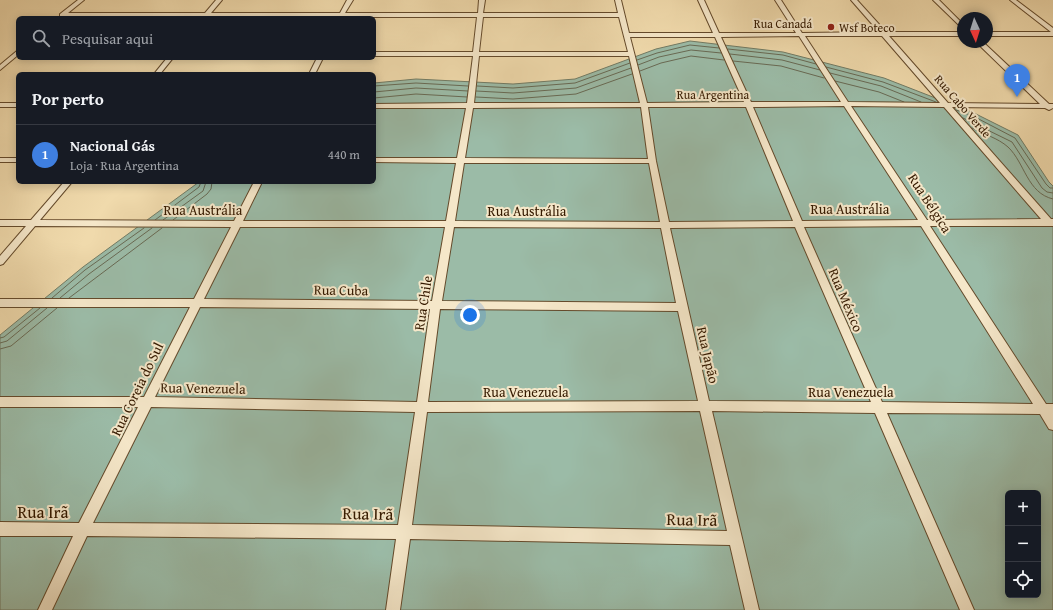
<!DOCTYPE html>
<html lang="pt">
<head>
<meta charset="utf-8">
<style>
  :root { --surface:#171b24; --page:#242831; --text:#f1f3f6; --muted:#9ea1a6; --line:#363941; --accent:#ea580c }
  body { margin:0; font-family:"Gentium Book Plus",serif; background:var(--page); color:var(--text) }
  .controls { position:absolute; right:12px; bottom:12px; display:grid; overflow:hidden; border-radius:6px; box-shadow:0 2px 10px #0003 }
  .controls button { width:36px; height:36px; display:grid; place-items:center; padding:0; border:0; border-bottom:1px solid var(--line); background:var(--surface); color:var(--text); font:20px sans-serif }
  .compass { position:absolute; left:957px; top:12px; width:36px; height:36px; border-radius:50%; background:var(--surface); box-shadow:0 2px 10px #0003; rotate:176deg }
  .you { position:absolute; left:470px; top:315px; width:14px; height:14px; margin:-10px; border:3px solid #fff; border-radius:50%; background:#1a73e8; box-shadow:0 0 0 6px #1a73e833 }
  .badge { display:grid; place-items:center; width:26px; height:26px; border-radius:50%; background:var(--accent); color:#fff; font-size:13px; font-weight:700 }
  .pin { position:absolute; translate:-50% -33px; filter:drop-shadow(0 1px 2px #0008) }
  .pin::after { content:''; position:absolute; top:21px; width:14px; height:12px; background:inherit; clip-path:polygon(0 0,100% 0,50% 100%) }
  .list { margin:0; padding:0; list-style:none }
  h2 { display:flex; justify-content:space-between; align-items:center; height:52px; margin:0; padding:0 16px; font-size:17px }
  h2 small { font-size:13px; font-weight:400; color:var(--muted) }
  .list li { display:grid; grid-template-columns:26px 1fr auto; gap:12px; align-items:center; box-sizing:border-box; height:60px; padding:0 16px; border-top:1px solid var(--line) }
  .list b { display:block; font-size:15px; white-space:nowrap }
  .list p { margin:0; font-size:13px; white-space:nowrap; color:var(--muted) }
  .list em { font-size:13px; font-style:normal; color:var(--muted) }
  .icon { flex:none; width:22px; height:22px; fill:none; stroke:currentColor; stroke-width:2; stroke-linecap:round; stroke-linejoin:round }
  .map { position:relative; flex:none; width:1053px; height:610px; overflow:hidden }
  .search { position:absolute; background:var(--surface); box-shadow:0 2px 10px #0003; left:16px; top:16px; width:360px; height:44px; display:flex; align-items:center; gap:10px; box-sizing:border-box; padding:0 14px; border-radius:6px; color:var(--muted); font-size:15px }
  .panel { position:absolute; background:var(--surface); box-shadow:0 2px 10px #0003; left:16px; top:72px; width:360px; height:112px; border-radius:6px }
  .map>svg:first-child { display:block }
  .water { fill:#9bbba7; stroke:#727b64; fill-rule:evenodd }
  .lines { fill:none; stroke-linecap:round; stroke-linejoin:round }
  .shore { stroke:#686a54; stroke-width:1 }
  .minor-casing { stroke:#644a2b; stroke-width:2 }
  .minor { fill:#f5e7c9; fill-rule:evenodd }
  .poi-dot { fill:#8f2418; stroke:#f5e7c9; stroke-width:1.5 }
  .labels { text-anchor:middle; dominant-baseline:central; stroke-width:4; stroke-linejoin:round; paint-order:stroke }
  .far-street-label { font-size:12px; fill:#351a00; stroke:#f5e7c9 }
  .far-poi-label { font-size:12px; fill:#351a00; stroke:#f5e7c9; text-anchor:start }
  .street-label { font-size:14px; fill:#351a00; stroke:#f5e7c9 }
  .near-street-label { font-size:17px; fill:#351a00; stroke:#f5e7c9 }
</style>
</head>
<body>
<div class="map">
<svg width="1053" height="610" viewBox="0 0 1053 610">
  <rect width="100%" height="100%" fill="#f0daac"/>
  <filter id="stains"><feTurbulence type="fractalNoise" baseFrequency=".005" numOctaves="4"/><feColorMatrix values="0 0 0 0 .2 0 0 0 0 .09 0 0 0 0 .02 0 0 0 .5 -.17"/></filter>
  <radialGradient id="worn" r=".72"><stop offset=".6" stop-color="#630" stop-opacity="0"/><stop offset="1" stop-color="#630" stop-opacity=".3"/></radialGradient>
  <path class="water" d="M690 41 783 52 884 78 974 113 1018 135 1049 182 1053 186V610H0V335L83 267 199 182H374V83L416 79 513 84 575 79 656 49ZM1008 493H1038V595H1008Z"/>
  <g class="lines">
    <path class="shore" d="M728 49 783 55 816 64
      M730 54 782 60 820 70
      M637 60 657 53 690 45 719 48
      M733 61 781 66 824 78
      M638 65 659 57 691 50 721 53
      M826 67 883 82 936 102
      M640 71 661 63 691 56 724 60
      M830 73 881 86 921 102
      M835 81 879 92 904 102
      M374 86 416 83 468 86
      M477 86 513 88 575 83 630 63
      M476 91 513 93 576 88 631 68
      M374 92 416 88 468 91
      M476 97 513 99 576 94 632 74
      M374 98 416 94 467 97
      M956 110 973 116 1015 138 1046 184 1050 188H1053
      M963 118 1012 142 1042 188 1047 192 1053 193
      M972 128C983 134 998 138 1008 147 1025 163 1027 193 1053 199
      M155 220 199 187 201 182
      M163 220 203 191 206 182
      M173 220 207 194 211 189 212 182
      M52 298 85 270 144 228
      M60 298 89 274 152 228
      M69 298 162 228
      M0 338 4 337 40 308
      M0 343 7 341 47 308
      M0 349 11 346 57 308"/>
    <g class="minor-casing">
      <path id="minor" d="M78 0H84L68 13H205L216 0H222L211 13H340L347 0H353L345 13H478L479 0H485L483 13H618L615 0H621L629 33H713L698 0H704L719 33H796L775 0H781L802 33 879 32 851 0H857L886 32H963V36H889L948 103 1040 104 976 42H983L1049 104H1053V108L1049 110 1045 108 952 107 1051 219H1053V226H930L1046 404H1053V430L1049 429 1040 414 887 413 974 610H960L875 413 712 411 759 610H745L730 545 410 539 400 610H386L396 539 87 536 52 610H38L73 536H0V522L79 523 138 407H0V397H144L190 307H0V299H194L231 227 35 226 3 264 0 265V256L26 226H0V220H31L64 182H72L40 220 234 221 254 182H262L243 221H446L456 163 374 162V158H457L466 108H374V104L467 103 473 56H374V52H473L477 17H344L343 18H337L338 17H208L203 18 202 17 60 16V14ZM483 17H619L628 52H479ZM799 36 841 102H751L721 37ZM805 36H882L940 103 848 102ZM630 37H715L744 102 647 103ZM479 56H629L640 103H474ZM844 106 918 220 802 221 753 107ZM851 106 944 107 1041 219 927 220ZM641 107 648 159 465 158 473 108ZM648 107H746L793 221 669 222 656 161ZM464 163H649L660 222 455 221ZM921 226 1033 404 882 402 804 227ZM240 227H445L432 301 204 299ZM454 227 661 228 676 303 442 301ZM795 227 871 402 709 401 670 228ZM200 307 430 309 417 402 155 397ZM440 309 678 311 698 401 428 402ZM151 407 415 412 398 525 93 523ZM700 411 727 531 412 525 427 412Z
        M933 0H939L963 24V29Z
        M1010 0H1016L1053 28V36H987V32H1051Z
        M18 50V55L0 70V65Z
        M167 58H173L160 74H154Z
        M317 58H323L315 74H309Z
        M0 103H18V107H0Z
        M0 158H18V162H0Z"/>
    </g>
    <use href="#minor" class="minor"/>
  </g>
  <circle class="poi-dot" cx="831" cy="27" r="4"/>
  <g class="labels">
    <g class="far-street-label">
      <text x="783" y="23">Rua Canadá</text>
      <text x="713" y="94">Rua Argentina</text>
      <text transform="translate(963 106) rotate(49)">Rua Cabo Verde</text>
    </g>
    <g class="far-poi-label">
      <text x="839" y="27">Wsf Boteco</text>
    </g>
    <g class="street-label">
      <text transform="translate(930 203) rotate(57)">Rua Bélgica</text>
      <text x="850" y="209">Rua Austrália</text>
      <text x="203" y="210">Rua Austrália</text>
      <text x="527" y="211">Rua Austrália</text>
      <text transform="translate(341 290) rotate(1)">Rua Cuba</text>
      <text transform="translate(846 300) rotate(67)">Rua México</text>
      <text transform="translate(423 303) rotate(-81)">Rua Chile</text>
      <text transform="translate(708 355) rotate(77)">Rua Japão</text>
      <text transform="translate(203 388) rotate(1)">Rua Venezuela</text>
      <text transform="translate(137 389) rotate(-64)">Rua Coreia do Sul</text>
      <text x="526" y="392">Rua Venezuela</text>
      <text x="851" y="392">Rua Venezuela</text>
    </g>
    <g class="near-street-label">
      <text x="43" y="511">Rua Irã</text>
      <text transform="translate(368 513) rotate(1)">Rua Irã</text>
      <text transform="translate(692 519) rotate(1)">Rua Irã</text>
    </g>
  </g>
  <rect width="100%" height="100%" filter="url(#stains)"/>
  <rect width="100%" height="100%" fill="url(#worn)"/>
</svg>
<div class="controls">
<button>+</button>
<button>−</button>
<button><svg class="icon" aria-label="locate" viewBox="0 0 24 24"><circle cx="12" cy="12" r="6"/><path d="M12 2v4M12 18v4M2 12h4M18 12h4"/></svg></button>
</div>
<svg class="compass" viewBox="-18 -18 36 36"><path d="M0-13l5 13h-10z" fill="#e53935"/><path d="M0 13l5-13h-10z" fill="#9ea1a6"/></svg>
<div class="you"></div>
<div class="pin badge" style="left:1017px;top:97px;background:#3f7fe0">1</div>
<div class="search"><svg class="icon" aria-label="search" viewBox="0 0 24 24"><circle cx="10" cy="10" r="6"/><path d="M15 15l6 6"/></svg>Pesquisar aqui</div>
<section class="panel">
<h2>Por perto<small></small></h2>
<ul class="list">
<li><span class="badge" style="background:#3f7fe0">1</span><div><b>Nacional Gás</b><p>Loja · Rua Argentina</p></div><em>440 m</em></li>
</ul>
</section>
</div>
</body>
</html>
